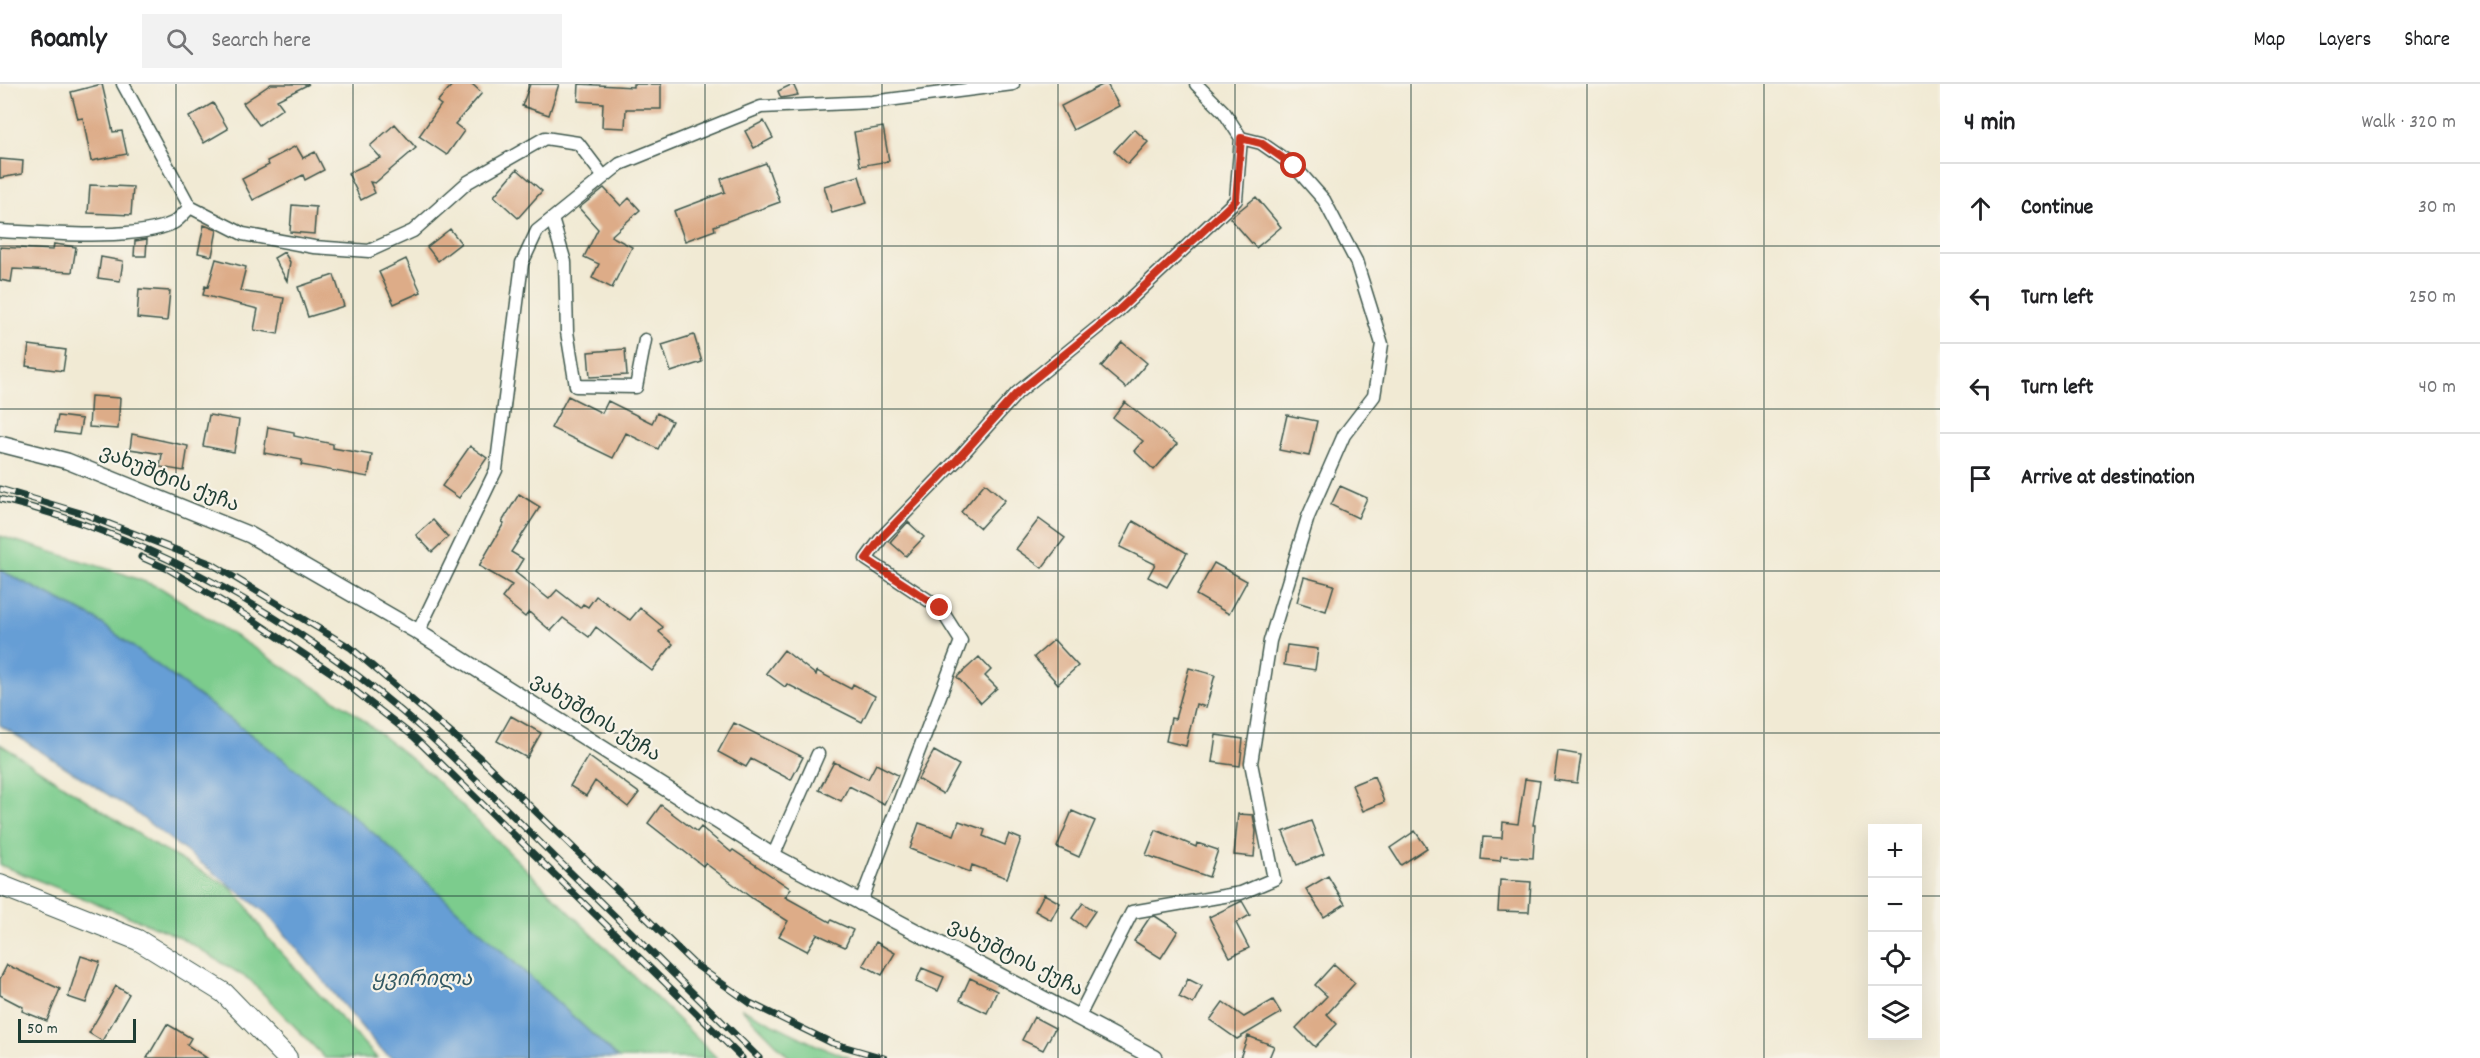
<!DOCTYPE html>
<html lang="en">
<head>
<meta charset="utf-8">
<style>
  :root { --surface:#fff; --page:#f2f2f2; --text:#202124; --muted:#757577; --line:#e0e0e0 }
  body { margin:0; font-family:Dekko,"Noto Sans Georgian",sans-serif; background:var(--page); color:var(--text) }
  .controls { position:absolute; right:18px; bottom:18px; display:grid; overflow:hidden; border-radius:0px; box-shadow:0 6px 24px #0002 }
  .controls button { width:54px; height:54px; display:grid; place-items:center; padding:0; border:0; border-bottom:2px solid var(--line); background:var(--surface); color:var(--text); font:30px sans-serif }
  .scale { position:absolute; left:18px; bottom:15px; width:118px; box-sizing:border-box; padding-left:6px; border:3px solid #1f3d34; border-top:0; font-size:16px; line-height:21px; white-space:nowrap; color:#1f3d34; -webkit-text-stroke:4px #f7f3e8; paint-order:stroke }
  .stop { position:absolute; width:18px; height:18px; margin:-14px; border:4px solid #c8321e; border-radius:50%; background:#fff }
  .stop.end { background:#c8321e; border-color:#fff; box-shadow:0 2px 6px #0008 }
  .list { margin:0; padding:0; list-style:none }
  h2 { display:flex; justify-content:space-between; align-items:center; height:78px; margin:0; padding:0 24px; font-size:26px }
  h2 small { font-size:20px; font-weight:400; color:var(--muted) }
  .list li { display:grid; grid-template-columns:39px 1fr auto; gap:18px; align-items:center; box-sizing:border-box; height:90px; padding:0 24px; border-top:2px solid var(--line) }
  .list b { display:block; font-size:22px; white-space:nowrap }
  .list em { font-size:20px; font-style:normal; color:var(--muted) }
  .icon { flex:none; width:33px; height:33px; fill:none; stroke:currentColor; stroke-width:2; stroke-linecap:round; stroke-linejoin:round }
  .map { position:relative; flex:none; width:1940px; height:974px; overflow:hidden }
  header { display:flex; align-items:center; gap:36px; box-sizing:border-box; height:84px; padding:0 30px; background:var(--surface); border-bottom:2px solid var(--line) }
  header strong { font-size:28px }
  nav { display:flex; gap:33px; margin-inline-start:auto; font-size:21px }
  .search { width:420px; height:54px; background:var(--page); display:flex; align-items:center; gap:15px; box-sizing:border-box; padding:0 21px; border-radius:0px; color:var(--muted); font-size:22px }
  main { display:flex }
  aside { flex:1; background:var(--surface) }
  .map>svg:first-child { display:block }
  .green { fill:#7bcc8d; stroke:#4d8460; stroke-width:1.5 }
  .water { fill:#669ed5; stroke:#426e84; stroke-width:1.5 }
  .building { fill:#ddac88 }
  .lines { fill:none; stroke-linecap:round; stroke-linejoin:round }
  .minor-casing { stroke:#3e574c; stroke-width:15 }
  .tertiary-casing { stroke:#3e574c; stroke-width:18 }
  .primary-casing { stroke:#3e574c; stroke-width:22 }
  .minor { stroke:#fff; stroke-width:12 }
  .tertiary { stroke:#fff; stroke-width:15 }
  .primary { stroke:#fff; stroke-width:20 }
  .rail-casing { stroke:#1f3d34; stroke-width:7 }
  .rail { stroke:#f7f3e8; stroke-width:4.5; stroke-dasharray:14; stroke-linecap:butt }
  .route { stroke:#c8321e; stroke-width:8 }
  .grid { fill:none; stroke:#1f3d34; stroke-width:1.5; stroke-opacity:0.55 }
  .labels { text-anchor:middle; dominant-baseline:central; stroke-width:4.5; stroke-linejoin:round; paint-order:stroke }
  .street-label { font-size:20px; fill:#1f3d34; stroke:#f7f3e8 }
  .water-label { font-size:21px; font-style:italic; fill:#345a64; stroke:#f7f3e8 }
</style>
</head>
<body>
<header>
<strong>Roamly</strong>
<div class="search"><svg class="icon" aria-label="search" viewBox="0 0 24 24"><circle cx="10" cy="10" r="6"/><path d="M15 15l6 6"/></svg>Search here</div>
<nav><a>Map</a><a>Layers</a><a>Share</a></nav>
</header>
<main>
<div class="map">
<svg width="1940" height="974" viewBox="0 0 1940 974">
  <rect width="100%" height="100%" fill="#f7f3e8"/>
  <filter id="ink" filterUnits="userSpaceOnUse"><feTurbulence type="fractalNoise" baseFrequency=".0167" numOctaves="2"/><feDisplacementMap in="SourceGraphic" scale="12" xChannelSelector="R" yChannelSelector="G"/><feConvolveMatrix kernelMatrix="1 2 1 2 8 2 1 2 1" color-interpolation-filters="sRGB"/></filter>
  <filter id="wash" filterUnits="userSpaceOnUse"><feTurbulence type="fractalNoise" baseFrequency=".008" numOctaves="4" result="noise"/><feDisplacementMap in="SourceGraphic" scale="24" xChannelSelector="R" yChannelSelector="G"/><feGaussianBlur stdDeviation="1.35" result="paint"/><feColorMatrix in="noise" values="0 0 0 0 0 0 0 0 0 0 0 0 0 0 0 0 0 1.4 0 .05"/><feComposite in="paint" operator="in"/></filter>
  <g filter="url(#wash)">
    <rect width="100%" height="100%" fill="#f1ead4"/>
    <path class="green" d="M0 452 124 490 161 504 352 627 431 691 717 974H618L378 753 282 674 94 534 0 486Z
      M0 660 158 763 230 803 247 822 267 853 377 974H325L250 896 180 853 0 781Z
      M741 924 818 962 851 974H790Z"/>
    <path class="water" d="M0 486 94 534 282 674 378 753 618 974H392L379 964 270 832 132 726 0 641Z"/>
    <g id="blocks">
      <path class="building" d="M102 0 113 48 122 47 127 70 91 77 83 34 78 35 71 8Z
        M271 0H309L277 16 283 24 259 41 243 19Z
        M453 0H472L482 9 455 40 464 47 447 71 419 52 441 21 437 18Z
        M530 0H559L549 31 522 22Z
        M579 0 633 3V0H661V25H626L625 44 602 43 603 19 578 17Z
        M793 0 798 11 781 14 778 7Z
        M1104 0H1107L1119 22 1073 46 1061 22Z
        M213 19 228 45 204 59 189 33Z
        M764 37 773 54 754 64 745 47Z
        M395 40 416 64 375 99 370 98 375 109 361 116 348 89 381 74 370 62Z
        M883 43 889 77 860 82 854 48Z
        M1134 45 1148 58 1128 80 1114 67Z
        M296 62 303 74 315 68 324 86 305 96 303 91 253 116 242 95 269 81 267 77Z
        M0 75 23 77 22 90 0 94Z
        M766 79 780 118 714 142 715 146 685 157 674 127 725 108 721 95Z
        M517 85 542 107 518 134 494 112Z
        M859 92 867 119 832 129 824 102Z
        M90 101 133 103 131 131 88 129Z
        M604 104 621 122 629 114 640 126 611 152 632 163 612 204 592 194 599 180 584 173 598 145 579 124Z
        M1256 113 1281 143 1256 164 1230 134Z
        M292 121 316 123 314 150 290 148Z
        M204 141 217 146 212 172 198 169Z
        M450 145 461 159 438 177 427 163Z
        M147 155 146 172H134L135 157Z
        M54 160 76 163 72 188 13 185 11 198 0 196V163L53 166Z
        M284 168 290 178 287 197 274 174Z
        M101 173 123 177 120 197 98 194Z
        M216 175 246 183 240 207 284 214 278 250 254 246 258 225 203 211 205 202 208 203Z
        M406 175 421 208 394 220 379 188Z
        M334 191 344 222 308 233 298 203Z
        M139 205 170 207 167 237 137 234Z
        M694 251 702 278 671 288 662 261Z
        M1122 258 1147 279 1126 304 1101 283Z
        M29 261 66 266 63 287 26 282Z
        M625 265 627 291 590 293 588 268Z
        M91 312 120 314 118 345 89 343Z
        M568 312 602 329 608 317 652 339 657 329 672 337 658 365 626 349 613 374 551 344Z
        M1125 318 1177 360 1154 386 1134 367 1143 357 1113 334Z
        M209 331 239 336 234 368 203 362Z
        M1287 331 1317 337 1309 372 1279 366Z
        M58 332 82 335 79 351 55 348Z
        M268 343 294 348V352L333 360V364L372 371 368 393 301 381 302 376 264 369Z
        M132 350 188 362 184 387 160 383 162 370 130 365Z
        M470 362 487 374 459 414 442 402Z
        M985 399 1005 416 980 444 961 428Z
        M1340 402 1367 414 1358 434 1331 421Z
        M519 410 540 423 511 468 523 475 515 488 549 515 557 506 580 524 583 520 588 523 596 512 630 536 640 524 663 543 659 548 673 560 652 587 596 543 589 553 563 534 551 547 529 528 525 533 502 514 512 501 479 482 504 439 502 438Z
        M1039 435 1065 454 1042 484 1016 465Z
        M433 436 448 453 432 468 416 451Z
        M1133 437 1187 469 1167 503 1148 493 1155 480 1120 463Z
        M908 438 924 453 906 472 890 458Z
        M1214 479 1247 497 1229 530 1196 511Z
        M1304 493 1334 501 1326 527 1297 518Z
        M1054 556 1078 582 1058 600 1034 573Z
        M1287 561 1318 565 1315 586 1284 581Z
        M784 566 816 591 817 587 851 605 853 600 875 612 862 638 787 600 785 603 766 589Z
        M979 573 991 586 985 592 997 604 981 619 957 593Z
        M1189 584 1215 591 1206 623 1196 620 1186 662 1166 657 1171 634 1175 635Z
        M511 632 541 649 527 674 497 657Z
        M734 639 803 673 791 696 751 675 746 683 718 668Z
        M1216 651 1243 655 1240 682 1212 678Z
        M934 667 959 681 943 710 918 695Z
        M1558 667 1581 671 1577 699 1554 696Z
        M588 672 639 709 628 723 595 697 586 712 570 702Z
        M834 678 868 695 876 680 898 691 884 720 849 702 841 717 819 706Z
        M1374 692 1384 718 1363 727 1352 701Z
        M1525 695 1540 697 1533 741H1535L1533 774 1501 772 1500 777 1481 775 1483 753 1502 754 1503 738 1518 740Z
        M661 721 697 748 701 743 731 768 733 766 791 805 785 813 830 838 831 836 853 846 845 863 817 850 807 867 779 852 788 837 753 815 705 779 703 782 648 739Z
        M1072 727 1095 737 1079 773 1057 763Z
        M1238 730 1253 731 1256 747 1254 773 1234 771Z
        M959 737 985 746 983 752 1005 761 1009 750 1021 755 1007 794 972 781 970 788 910 765 919 739 954 751Z
        M1311 737 1324 770 1297 781 1283 748Z
        M1156 746 1196 763 1197 759 1218 766 1209 793 1146 771Z
        M1415 747 1427 764 1401 781 1390 764Z
        M1328 792 1345 820 1324 833 1306 805Z
        M1500 796 1531 798 1529 828 1498 827Z
        M1044 810 1060 819 1051 836 1035 827Z
        M1242 817 1250 831 1236 839 1249 864 1230 873 1209 833Z
        M1083 819 1095 827 1084 843 1072 834Z
        M1155 832 1178 847 1161 874 1134 857 1150 833Z
        M876 858 895 869 882 891 863 881Z
        M81 872 100 878 86 919 68 913Z
        M1334 880 1355 899 1327 930 1337 940 1315 963 1296 944 1327 912 1315 901Z
        M7 881 60 905 47 937 22 927 23 923 0 911V895Z
        M922 884 944 893 938 907 916 898Z
        M970 894 997 907 987 929 960 916Z
        M1188 895 1202 902 1193 920 1179 913Z
        M116 902 129 910 102 957 89 949Z
        M1273 916 1281 929 1237 955 1210 936 1223 918 1244 933Z
        M1034 933 1055 944 1043 966 1022 956Z
        M167 940 191 954 187 961 207 974H147Z
        M1248 952 1274 962 1269 974H1240Z"/>
    </g>
  </g>
  <g filter="url(#ink)">
    <use href="#blocks" fill-opacity="0" stroke="#3e574c" stroke-width="1.5"/>
    <g class="lines">
      <g class="minor-casing">
        <path id="minor" d="M123 0 190 123 243 150 314 163 369 167 413 147 468 98 545 54 578 59 603 92
          M552 135 565 178 567 248 576 302 636 303 645 256
          M0 147C44 149 135 157 173 139 179 136 185 128 190 123
          M418 548 496 386 522 179 537 147 620 80 761 23 872 18 1013 0
          M773 772 818 670
          M860 820 961 557 940 524 866 475 883 452 956 377 1017 309 1119 226 1236 116 1241 54 1224 28 1196 0
          M1079 932 1132 828 1241 809 1274 795 1251 679 1270 557 1308 433 1344 351 1374 312 1382 260 1356 177 1324 116 1294 82 1261 59 1241 54"/>
      </g>
      <g class="tertiary-casing">
        <path id="tertiary" d="M0 360 67 377 250 451 418 548 773 772 1155 974"/>
      </g>
      <g class="primary-casing">
        <path id="primary" d="M0 801 138 856 224 909 287 974"/>
      </g>
      <use href="#minor" class="minor"/>
      <use href="#tertiary" class="tertiary"/>
      <use href="#primary" class="primary"/>
      <g class="rail-casing">
        <path id="rail" d="M0 405 84 430 212 480 351 564 479 673 693 879 750 919 832 959 884 974
          M0 415C156 453 303 539 422 645 472 690 519 738 567 785 631 848 695 911 759 974
          M141 473 168 485 250 534 332 589 414 653 742 974"/>
      </g>
      <use href="#rail" class="rail"/>
    </g>
  </g>
  <g class="lines" filter="url(#ink)">
    <path class="route" d="M940 524 866 475 883 452 956 377 1017 309 1119 226 1236 116 1241 54 1261 59 1294 82"/>
  </g>
  <path class="grid" d="M176 0V974M353 0V974M529 0V974M705 0V974M882 0V974M1058 0V974M1235 0V974M1411 0V974M1587 0V974M1764 0V974M0 162H1940M0 325H1940M0 487H1940M0 649H1940M0 812H1872M1918 812H1940"/>
  <g class="labels">
    <g class="street-label">
      <text transform="translate(169 396) rotate(22)">ვახუშტის ქუჩა</text>
      <text transform="translate(595 635) rotate(32)">ვახუშტის ქუჩა</text>
      <text transform="translate(1015 875) rotate(27)">ვახუშტის ქუჩა</text>
    </g>
    <g class="water-label">
      <text x="422" y="897">ყვირილა</text>
    </g>
  </g>
</svg>
<div class="controls">
<button>+</button>
<button>−</button>
<button><svg class="icon" aria-label="locate" viewBox="0 0 24 24"><circle cx="12" cy="12" r="6"/><path d="M12 2v4M12 18v4M2 12h4M18 12h4"/></svg></button>
<button><svg class="icon" aria-label="layers" viewBox="0 0 24 24"><path d="M12 4l9 5-9 5-9-5zM3 14l9 5 9-5"/></svg></button>
</div>
<div class="scale">50 m</div>
<div class="stop" style="left:1294px;top:82px"></div>
<div class="stop end" style="left:940px;top:524px"></div>
</div>
<aside>
<h2>4 min<small>Walk · 320 m</small></h2>
<ul class="list">
<li><svg class="icon" aria-label="ahead" viewBox="0 0 24 24"><path d="M12 20V5M6 11l6-6 6 6"/></svg><div><b>Continue</b></div><em>30 m</em></li>
<li><svg class="icon" aria-label="left" viewBox="0 0 24 24"><path d="M17 20v-9H6M10 6l-5 5 5 5"/></svg><div><b>Turn left</b></div><em>250 m</em></li>
<li><svg class="icon" aria-label="left" viewBox="0 0 24 24"><path d="M17 20v-9H6M10 6l-5 5 5 5"/></svg><div><b>Turn left</b></div><em>40 m</em></li>
<li><svg class="icon" aria-label="arrive" viewBox="0 0 24 24"><path d="M6 21V4h12l-3 4 3 4H6"/></svg><div><b>Arrive at destination</b></div></li>
</ul>
</aside>
</main>
</body>
</html>
